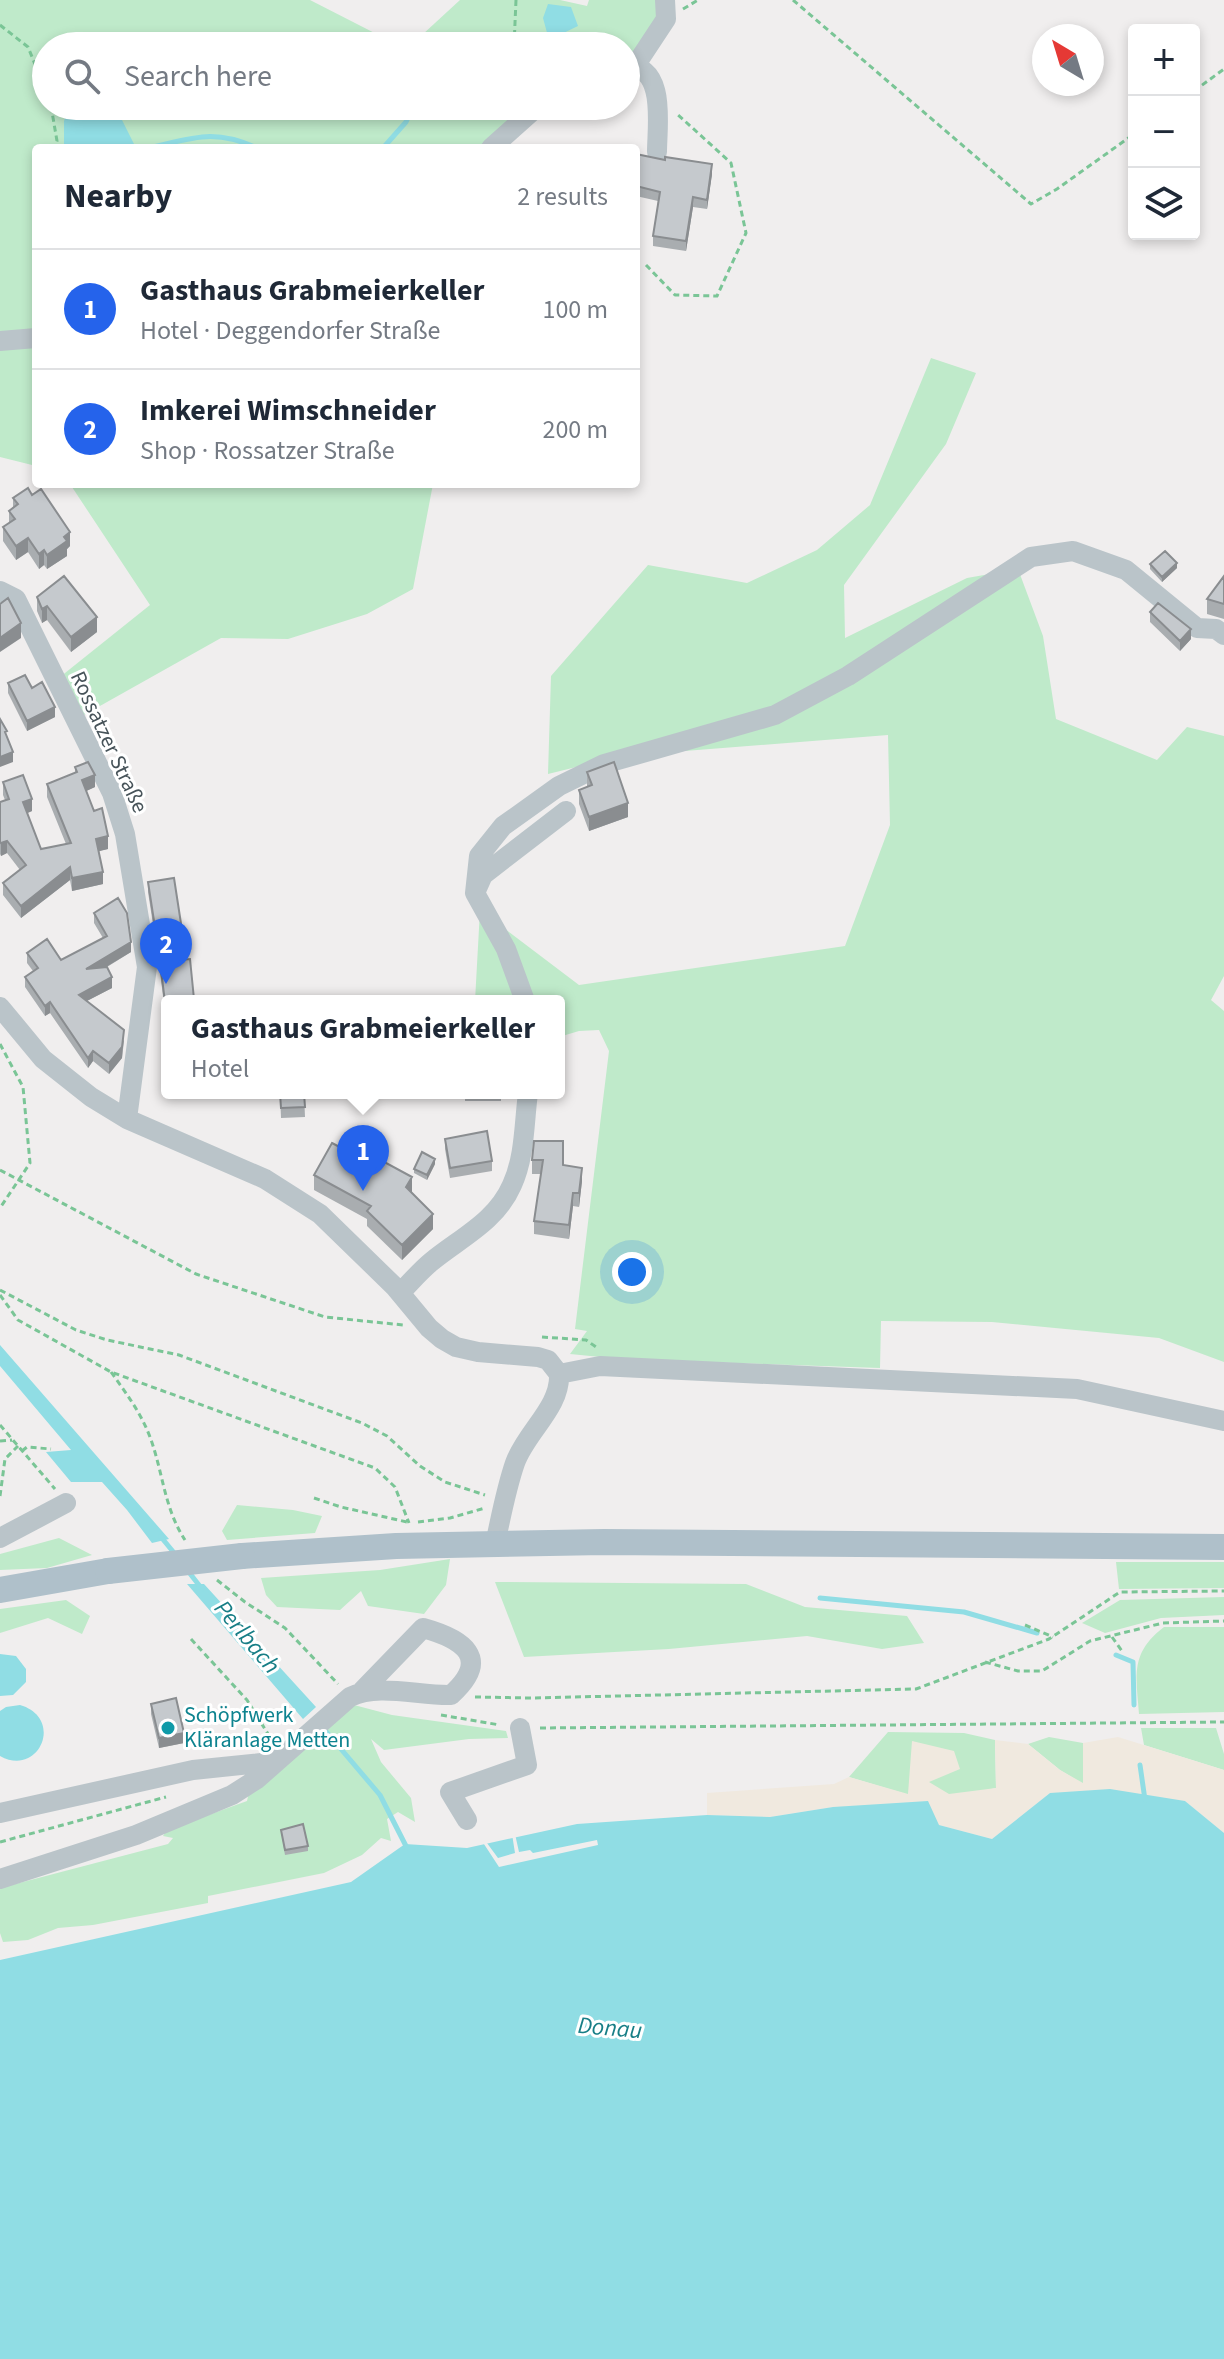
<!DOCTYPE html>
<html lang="en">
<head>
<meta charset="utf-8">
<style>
  :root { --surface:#fff; --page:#f2f2f3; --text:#1f2937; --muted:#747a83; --line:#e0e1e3; --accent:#2563eb }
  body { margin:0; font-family:"Source Sans 3",sans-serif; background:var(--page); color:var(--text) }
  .controls { position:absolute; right:24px; top:24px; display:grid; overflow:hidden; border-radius:8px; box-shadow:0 4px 12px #0003 }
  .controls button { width:72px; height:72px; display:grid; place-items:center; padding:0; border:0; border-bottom:2px solid var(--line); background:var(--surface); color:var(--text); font:40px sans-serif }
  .compass { position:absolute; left:1032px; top:24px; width:72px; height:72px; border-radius:50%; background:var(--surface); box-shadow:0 4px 12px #0003; rotate:322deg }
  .you { position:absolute; left:632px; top:1272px; width:28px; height:28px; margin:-20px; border:6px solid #fff; border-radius:50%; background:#1a73e8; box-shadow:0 0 0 12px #1a73e833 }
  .badge { display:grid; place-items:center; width:52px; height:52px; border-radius:50%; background:var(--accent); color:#fff; font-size:26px; font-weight:700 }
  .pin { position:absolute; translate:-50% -66px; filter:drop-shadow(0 2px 4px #0008) }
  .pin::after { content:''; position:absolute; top:42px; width:28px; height:24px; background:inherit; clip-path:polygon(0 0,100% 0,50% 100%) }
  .popup { position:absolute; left:161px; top:995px; width:404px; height:104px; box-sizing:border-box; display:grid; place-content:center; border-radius:8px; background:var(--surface); filter:drop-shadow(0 2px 6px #0005); font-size:26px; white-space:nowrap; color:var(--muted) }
  .popup b { font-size:30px; color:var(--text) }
  .popup::after { content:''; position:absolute; left:50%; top:100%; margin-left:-16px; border:16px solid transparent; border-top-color:var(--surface) }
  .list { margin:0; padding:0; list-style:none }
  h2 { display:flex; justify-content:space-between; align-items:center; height:104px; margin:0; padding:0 32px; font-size:34px }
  h2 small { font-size:26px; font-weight:400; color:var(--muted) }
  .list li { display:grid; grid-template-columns:52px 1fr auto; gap:24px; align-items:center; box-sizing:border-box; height:120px; padding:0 32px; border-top:2px solid var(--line) }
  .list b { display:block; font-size:30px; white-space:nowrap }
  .list p { margin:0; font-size:26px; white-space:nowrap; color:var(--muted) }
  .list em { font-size:26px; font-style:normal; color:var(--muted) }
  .icon { flex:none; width:44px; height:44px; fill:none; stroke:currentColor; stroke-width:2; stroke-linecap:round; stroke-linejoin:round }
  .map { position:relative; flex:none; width:1224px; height:2359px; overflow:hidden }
  .search { position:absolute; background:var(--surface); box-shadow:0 4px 12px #0003; left:32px; top:32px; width:608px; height:88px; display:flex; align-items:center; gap:20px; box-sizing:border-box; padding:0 28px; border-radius:44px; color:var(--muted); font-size:30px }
  .panel { position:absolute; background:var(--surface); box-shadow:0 4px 12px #0003; left:32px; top:144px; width:608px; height:344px; border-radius:8px }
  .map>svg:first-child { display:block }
  .green { fill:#bfeaca }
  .sand { fill:#f0e9df }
  .water { fill:#90dde4 }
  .pier { fill:#f0eeee }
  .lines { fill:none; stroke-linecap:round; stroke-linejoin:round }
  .stream { stroke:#90dde4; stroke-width:5 }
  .path { stroke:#7ac596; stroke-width:3; stroke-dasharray:6 4; stroke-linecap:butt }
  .minor { stroke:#bac4c9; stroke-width:20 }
  .major { stroke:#afc0ca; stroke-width:26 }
  .major-bridge { stroke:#afc0ca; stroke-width:26 }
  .wall { fill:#a9adb0 }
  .shaded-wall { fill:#8a8d90 }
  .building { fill:#c5c9cd; stroke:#8a8d90; stroke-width:2 }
  .culture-dot { fill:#0f9aa8; stroke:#fff; stroke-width:3 }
  .labels { text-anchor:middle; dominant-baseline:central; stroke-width:6; stroke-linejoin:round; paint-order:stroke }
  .street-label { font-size:22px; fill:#475359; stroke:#fff }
  .culture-label { font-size:22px; fill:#0d838f; stroke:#fff; text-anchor:start }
  .water-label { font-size:24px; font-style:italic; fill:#177e86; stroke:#fff }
</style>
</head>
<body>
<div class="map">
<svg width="1224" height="2359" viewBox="0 0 1224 2359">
  <rect width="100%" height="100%" fill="#f0eeee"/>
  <path class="green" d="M0 0H310L400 46H46V106H545L498 148H36V466L0 457Z
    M460 0H560L587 6 589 0H666L626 70V46H410Z
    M931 358 976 373 946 444 844 585 845 638 967 578 1018 569 1043 636 1056 719 1157 760 1187 727 1224 736V976L1211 1000 1224 1011V1362L1159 1338 992 1322 881 1321 880 1368 621 1359 570 1354 587 1331 575 1329 609 1051 599 1030 579 1031 559 1037V1001H475L480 910 579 985 845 946 890 825 888 735 621 756 548 774 551 676 648 565 747 583 817 550 870 505Z
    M70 484H433L413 589 367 614 288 639 221 638 75 720 55 681 150 605Z
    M237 1505 293 1510 322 1516 315 1533 227 1540 222 1531Z
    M59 1538 92 1555 47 1568 0 1570V1554Z
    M450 1559 446 1585 424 1614 368 1606 361 1591 340 1610 277 1607 266 1595 261 1578 380 1570Z
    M1116 1562H1224V1588L1119 1589Z
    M495 1582 746 1584 805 1607 907 1616 924 1643 882 1649 807 1636 669 1649 524 1657Z
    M1224 1597V1615L1161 1618 1105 1633 1082 1623 1120 1600Z
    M66 1600 90 1616 82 1634 48 1618 0 1633V1609Z
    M1164 1627H1224V1712L1139 1714C1136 1675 1130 1653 1164 1627Z
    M354 1705 392 1715 506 1731 508 1738 469 1739 384 1750 371 1739 381 1762 411 1798 415 1822 398 1812 387 1819 391 1841 381 1838 362 1855 324 1873 208 1896V1903L93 1925 58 1928 28 1940 3 1942 0 1933V1888L168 1844 173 1838 163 1836 167 1830 247 1801 249 1792Z
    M1141 1728H1216L1224 1754V1770L1144 1745Z
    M888 1732 964 1733 995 1740 996 1788 949 1798 928 1782 913 1741 909 1795 849 1777Z
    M1049 1737 1083 1743V1784L1060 1770 1028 1744Z"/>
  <path class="sand" d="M1118 1737 1224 1770V1833L1185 1801 1050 1793 992 1839 939 1825 833 1807 770 1817 707 1815V1793L834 1784 849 1777 908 1794 912 1741 954 1751 960 1769 929 1782 949 1794 996 1788 995 1740 1028 1744 1060 1770 1083 1783V1743Z"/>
  <path class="water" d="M548 4 571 7 578 26 549 40 543 18Z
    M70 106H115L136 148H64V121Z
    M0 1345 169 1539 152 1543 127 1510 102 1482H71L46 1452 71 1450 0 1366Z
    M204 1584 316 1707 303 1719 187 1584Z
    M0 1654 16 1656 26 1669V1682L13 1695 0 1696Z
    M20 1705C65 1718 39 1778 0 1756V1711L6 1707Z
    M1110 1789 1185 1801 1224 1833V2359H0V1960L351 1882 405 1844 467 1848 577 1824 707 1815 770 1817 833 1807 928 1801 939 1825 992 1839 1050 1793Z"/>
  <path class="pier" d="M512 1834H515L519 1852 530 1850 533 1853 597 1840 598 1845 499 1867 482 1841 484 1839 498 1858 515 1853Z"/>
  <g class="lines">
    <path class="stream" d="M149 148C193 138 214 128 257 148
      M383 148 406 122 413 106
      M161 1537 175 1554
      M188 1571 202 1589
      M820 1598 964 1612 1037 1633
      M1116 1655 1133 1662 1134 1705
      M324 1729 380 1795 407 1848
      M1140 1765 1145 1800"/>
    <path class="path" d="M793 0 1031 204 1057 189 1134 134
      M683 9 698 0
      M0 25 28 47 46 91
      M514 46 516 0
      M1194 91 1224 69
      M51 106 57 141 55 148
      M36 222V227
      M646 265 675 295 717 296 746 233 731 163 676 113
      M0 1044 23 1087 30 1163 0 1208
      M0 1170 196 1274 325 1317 403 1325
      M0 1290 76 1330 107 1340 179 1355 362 1423 387 1436 420 1466 445 1482 485 1495
      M0 1295 18 1320 111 1372 375 1468 395 1487 409 1523
      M542 1337 586 1340 596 1347
      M111 1372C126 1393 141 1413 150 1437 163 1472 164 1508 185 1540
      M0 1425 55 1489
      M0 1441 12 1440
      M22 1451 27 1447 51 1449
      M0 1496 5 1459 18 1446
      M314 1498 341 1507 407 1522
      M418 1522 450 1518 485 1508
      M217 1580 245 1602 285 1628 338 1684
      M1025 1625 1053 1637
      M1112 1637 1122 1651
      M191 1639 247 1700 273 1742
      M985 1662 1018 1671H1042L1090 1641 1163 1623 1224 1621
      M475 1697 532 1698 916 1689 1049 1639 1120 1592 1224 1591
      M441 1715 500 1725
      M540 1728 1224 1722
      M0 1842 166 1797"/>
    <path class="minor" d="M626 66C667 66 657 125 657 152
      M635 66 666 19 665 0
      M491 148 538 106
      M0 341 36 338
      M0 591 16 599 112 793 125 834 147 967 127 1119
      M475 893 479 856 503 826 559 786 604 764 775 715 848 676 1031 557 1073 551 1126 570 1197 628 1216 629 1224 635
      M525 1001 506 949 475 893 483 875 566 811
      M0 1007 43 1059 91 1097 127 1119 265 1179 320 1214 395 1287 429 1328 442 1339 456 1347 478 1352 538 1357 548 1360 559 1374
      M400 1293C410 1283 420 1271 431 1262 460 1238 496 1222 512 1185 525 1157 524 1123 528 1093
      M559 1374 600 1366 1077 1389 1224 1421
      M0 1538 66 1503
      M495 1544C501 1517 506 1489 515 1463 526 1432 561 1407 559 1374
      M0 1813 193 1770 261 1763 278 1759
      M467 1820 450 1792 527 1765 520 1728
      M0 1879 136 1835 232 1795 257 1779 350 1697C378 1683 419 1696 451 1695 492 1658 463 1639 423 1628L362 1691"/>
    <path class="major" d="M242 1556 396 1546 604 1542 1224 1547
      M0 1590 108 1571"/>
    <path class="major-bridge" d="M108 1571 242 1556"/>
  </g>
  <path class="wall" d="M636 154 712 174 707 209 693 207 686 251 653 246V236L658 201 636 196Z
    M13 498 70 546 67 549V556L47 569 44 565 39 569 28 552 16 560 3 541V527L9 523V511L13 507Z
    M1150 564 1177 568 1162 582 1150 569Z
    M1224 576V619L1207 614V599Z
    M37 597 97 632 71 652 47 620 42 623 37 611Z
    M1150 612 1191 639 1180 651 1150 622Z
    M8 683 32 688 55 717 27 731 8 693Z
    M75 767 95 787 86 791 108 849 98 851 103 884 72 891 70 880 21 918 3 895V883L20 870 7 853 1 856 0 854V802L5 800 3 795V782L32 811 27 813 41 849 66 844 47 797V784L75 773Z
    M587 772 628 817 589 831 579 804V790L587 787Z
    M148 882 182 930V939L156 944 148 892Z
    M94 913 131 952 107 967 112 988 87 1001 124 1041 122 1058 109 1074 93 1061 88 1068 50 1013 45 1016 25 987V977L33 971 27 963V953L61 960 103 938 94 923Z
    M190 959 194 1001H167V1012H165L160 972V962Z
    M280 1093H304L305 1117 281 1118Z
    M465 1093H501V1101H465Z
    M445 1139 492 1161V1171L450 1178 445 1149Z
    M534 1141 582 1181 579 1207 573 1206 569 1239 534 1234V1221L541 1174H532V1160Z
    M362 1159 411 1193 433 1229 402 1260 367 1226V1219L314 1190V1175Z
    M435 1164 427 1180 414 1173V1169Z
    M151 1704 184 1743 159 1748 151 1714Z
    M281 1830 308 1846V1851L285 1855Z"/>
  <path class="shaded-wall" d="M712 164V174L707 209V200Z
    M693 197V207L686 251V241Z
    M70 532V546L67 549V556L47 569V555L64 537Z
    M28 538V552L16 560V546Z
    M44 550V565L39 569V554Z
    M1177 563V568L1162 582V577Z
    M47 606V620L42 623V609Z
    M97 617V632L71 652V637Z
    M21 623V638L0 652V638Z
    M1191 629V639L1180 651V641Z
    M55 707V717L27 731V721Z
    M13 752V762L0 767V757Z
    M95 775V787L82 793V780Z
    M32 799V811L23 815V802Z
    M628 803V817L589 831V817Z
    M108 836V849L96 852V839Z
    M7 841V853L1 856V843Z
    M70 867V880L21 918V906Z
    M103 872V884L72 891V878Z
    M131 942V952L86 979V969Z
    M112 977V988L79 1005V995Z
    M50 1002V1013L45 1016V1006Z
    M124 1030 122 1058 109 1074V1063Z
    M93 1051V1061L88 1068V1058Z
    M435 1159V1164L427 1180V1175Z
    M582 1168V1181L579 1207V1193Z
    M412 1177V1192L406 1202V1187Z
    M573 1193V1206L569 1239V1225Z
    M433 1214V1229L402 1260V1245Z
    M184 1733V1743L159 1748V1738Z"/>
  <path class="building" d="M636 154 665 160V157L712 164 707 200 693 197 686 241 653 236 660 192 636 186Z
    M28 488 32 495 41 489 70 532 64 537 67 541 47 555 44 550 39 554 28 538 16 546 3 527 15 519 9 511 18 504 13 498Z
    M1165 551 1177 563 1162 577 1150 564Z
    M64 576 97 617 71 637 47 606 42 609 37 597Z
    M1224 576V604L1207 599Z
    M8 598 21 623 0 638V604Z
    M1158 603 1191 629 1180 641 1150 612Z
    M25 675 32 688 42 682 55 707 27 721 8 683Z
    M0 719 7 731 5 732 13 752 0 757Z
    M88 762 95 775 82 780 94 811 102 808 108 836 96 839 103 872 72 878 70 867 21 906 3 883 26 865 7 841 1 843 0 842V802L9 799 3 782 23 775 32 799 23 802 41 849 71 843 47 784 77 772 75 767Z
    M614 762 628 803 589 817 579 790 592 785 587 772Z
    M174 878 182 930 156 934 148 882Z
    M118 898 127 913 131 942 86 969 107 967 112 977 79 995 124 1030 122 1047 109 1063 93 1051 88 1058 50 1002 45 1006 25 977 38 968 27 953 47 939 61 960 107 936 94 913Z
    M190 959 194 999 167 1001 165 1002 160 962Z
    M280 1093H304L305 1107 281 1108Z
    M487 1131 492 1161 450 1168 445 1139Z
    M534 1141H563V1165L582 1168 579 1193H573L569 1225 534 1221 543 1160H532Z
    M332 1143 362 1159 366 1152 412 1177 406 1187 433 1214 402 1245 367 1211 371 1206 314 1175Z
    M422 1152 435 1159 427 1175 414 1169Z
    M176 1698 184 1733 159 1738 151 1704Z
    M303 1824 308 1846 285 1850 281 1830Z"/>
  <circle class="culture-dot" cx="168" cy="1728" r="8"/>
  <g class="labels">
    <g class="street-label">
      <text transform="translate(109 742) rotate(65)">Rossatzer Straße</text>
    </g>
    <g class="culture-label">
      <text x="184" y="1715">Schöpfwerk<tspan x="184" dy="25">Kläranlage Metten</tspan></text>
    </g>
    <g class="water-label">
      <text transform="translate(247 1637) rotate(50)">Perlbach</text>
      <text transform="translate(610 2028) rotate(5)">Donau</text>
    </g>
  </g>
</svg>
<div class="controls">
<button>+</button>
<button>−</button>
<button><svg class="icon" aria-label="layers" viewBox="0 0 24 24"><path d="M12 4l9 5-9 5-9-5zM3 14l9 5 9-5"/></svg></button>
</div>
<svg class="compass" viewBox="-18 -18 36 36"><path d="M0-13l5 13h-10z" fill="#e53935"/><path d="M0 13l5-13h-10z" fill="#747a83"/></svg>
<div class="you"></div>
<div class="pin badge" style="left:363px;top:1191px">1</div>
<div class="popup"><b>Gasthaus Grabmeierkeller</b>Hotel</div>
<div class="pin badge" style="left:166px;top:984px">2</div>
<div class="search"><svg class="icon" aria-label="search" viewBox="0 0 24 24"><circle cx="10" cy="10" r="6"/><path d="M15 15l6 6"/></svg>Search here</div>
<section class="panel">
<h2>Nearby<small>2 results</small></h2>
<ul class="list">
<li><span class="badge">1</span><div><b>Gasthaus Grabmeierkeller</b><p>Hotel · Deggendorfer Straße</p></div><em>100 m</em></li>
<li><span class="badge">2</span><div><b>Imkerei Wimschneider</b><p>Shop · Rossatzer Straße</p></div><em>200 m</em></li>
</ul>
</section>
</div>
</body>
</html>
